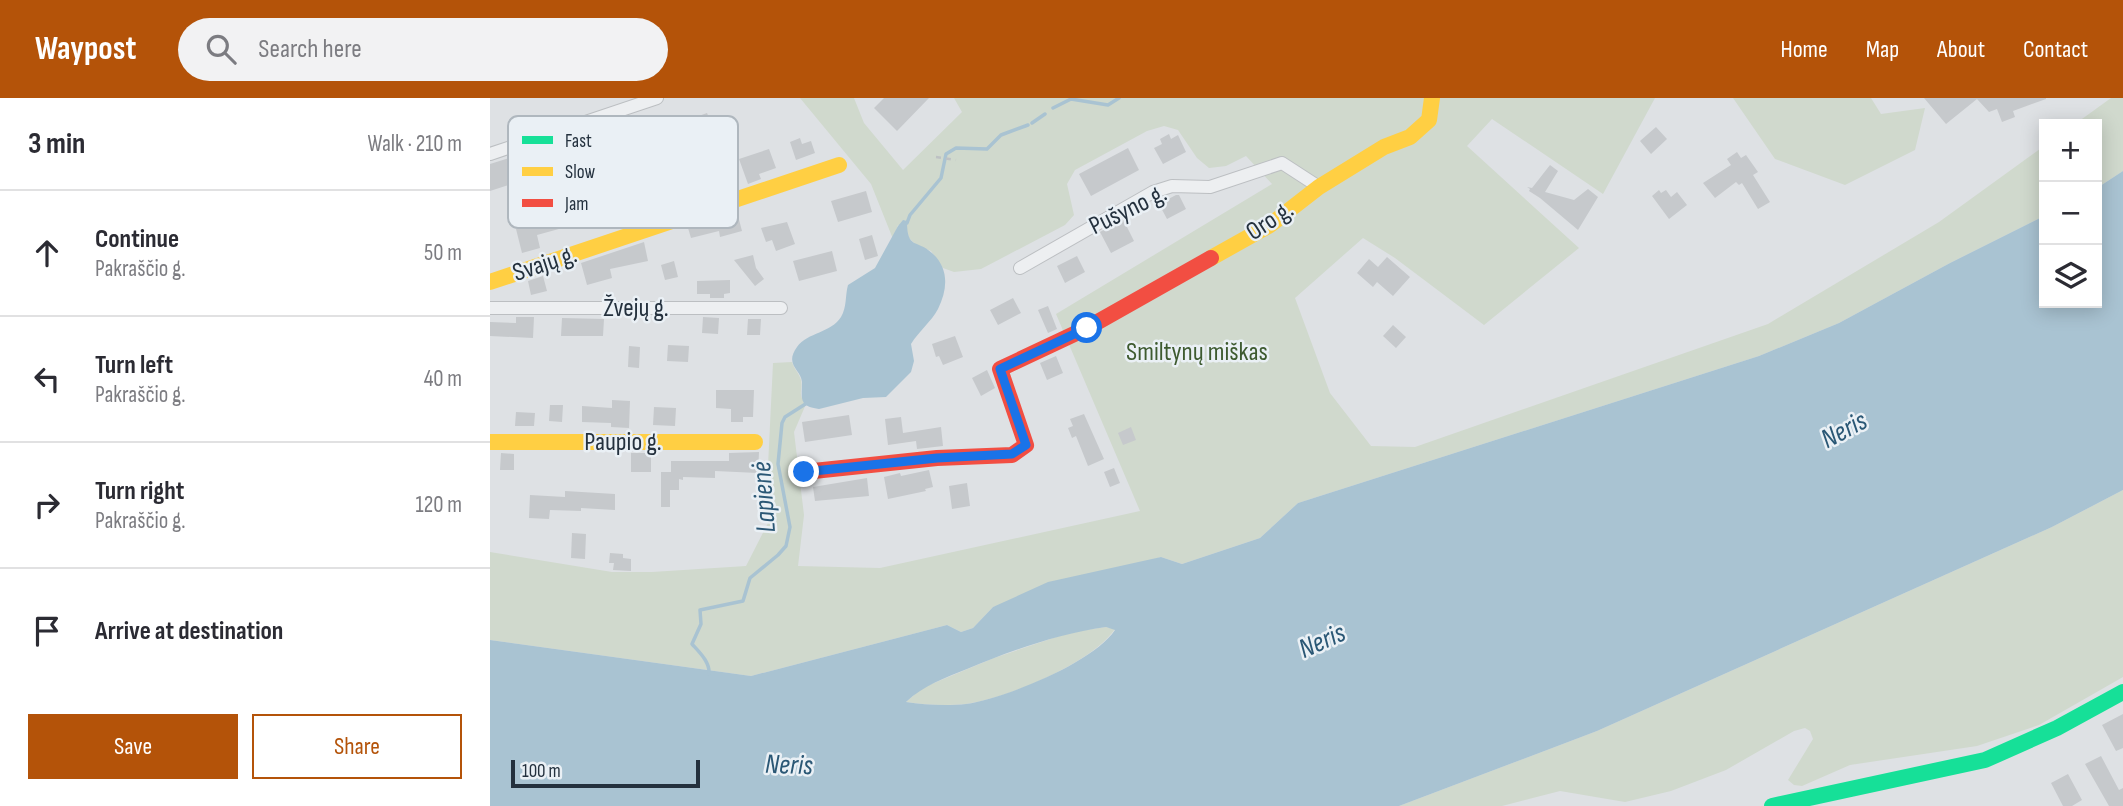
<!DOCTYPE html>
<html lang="en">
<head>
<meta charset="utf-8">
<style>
  :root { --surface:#fff; --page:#f2f2f3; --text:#2b2b33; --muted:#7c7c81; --line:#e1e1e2; --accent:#b45309 }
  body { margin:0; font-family:"Sofia Sans Condensed",sans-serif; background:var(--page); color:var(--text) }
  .controls { position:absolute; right:21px; top:21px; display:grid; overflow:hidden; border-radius:0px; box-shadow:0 4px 18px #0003 }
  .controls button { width:63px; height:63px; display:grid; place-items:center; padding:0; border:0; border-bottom:2px solid var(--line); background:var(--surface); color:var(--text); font:35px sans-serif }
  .scale { position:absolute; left:21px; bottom:18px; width:189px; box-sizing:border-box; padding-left:7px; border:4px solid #24313e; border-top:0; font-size:19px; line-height:24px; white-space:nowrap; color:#24313e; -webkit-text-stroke:5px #eaf0f5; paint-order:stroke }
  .stop { position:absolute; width:21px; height:21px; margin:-16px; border:5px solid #1a73e8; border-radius:50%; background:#fff }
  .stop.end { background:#1a73e8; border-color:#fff; box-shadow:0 2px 7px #0008 }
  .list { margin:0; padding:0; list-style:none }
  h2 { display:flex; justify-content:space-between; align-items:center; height:91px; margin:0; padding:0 28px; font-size:30px }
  h2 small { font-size:23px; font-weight:400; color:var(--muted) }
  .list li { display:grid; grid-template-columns:46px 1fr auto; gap:21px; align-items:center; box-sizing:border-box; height:126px; padding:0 28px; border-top:2px solid var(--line) }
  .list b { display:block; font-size:26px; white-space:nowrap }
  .list p { margin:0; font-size:23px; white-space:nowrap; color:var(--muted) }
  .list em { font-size:23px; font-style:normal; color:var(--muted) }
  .actions { display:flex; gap:14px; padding:21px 28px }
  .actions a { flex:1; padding:16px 0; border:2px solid var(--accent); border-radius:0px; text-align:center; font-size:24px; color:var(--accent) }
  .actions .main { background:var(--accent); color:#fff }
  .icon { flex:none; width:38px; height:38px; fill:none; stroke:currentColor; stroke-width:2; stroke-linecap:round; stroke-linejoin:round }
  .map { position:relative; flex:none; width:1633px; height:708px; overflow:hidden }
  header { display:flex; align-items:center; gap:42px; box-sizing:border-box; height:98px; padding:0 35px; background:var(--accent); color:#fff }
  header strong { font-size:33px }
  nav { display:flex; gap:38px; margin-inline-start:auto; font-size:24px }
  .search { width:490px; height:63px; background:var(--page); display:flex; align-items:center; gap:18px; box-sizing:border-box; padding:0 24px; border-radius:38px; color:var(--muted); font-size:26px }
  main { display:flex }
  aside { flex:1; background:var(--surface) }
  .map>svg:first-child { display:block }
  .green { fill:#d0d9cd }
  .water { fill:#a9c3d2; fill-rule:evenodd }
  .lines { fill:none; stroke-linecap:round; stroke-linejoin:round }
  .stream { stroke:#a9c3d2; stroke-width:3.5 }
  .building { fill:#c6c9cc }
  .street-casing { stroke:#bcbfc2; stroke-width:14 }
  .path { stroke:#bdc1c4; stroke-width:2.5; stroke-dasharray:5 5; stroke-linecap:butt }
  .street { stroke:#edeff1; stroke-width:12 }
  .fast { stroke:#16e098; stroke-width:16 }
  .slow { stroke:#ffcf43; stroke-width:16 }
  .jam { stroke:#f24e42; stroke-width:16 }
  .route { stroke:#1a73e8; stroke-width:9 }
  .labels { text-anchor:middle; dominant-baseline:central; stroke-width:5; stroke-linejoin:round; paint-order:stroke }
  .street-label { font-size:26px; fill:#24313e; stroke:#eaf0f5 }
  .park-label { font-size:26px; fill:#3e5b30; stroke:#eaf0f5 }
  .water-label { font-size:28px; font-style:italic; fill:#2a5775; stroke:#eaf0f5 }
  .key { fill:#eaf0f5; stroke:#afb7be; stroke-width:2 }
  .key-label { font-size:19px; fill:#24313e }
</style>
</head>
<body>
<header>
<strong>Waypost</strong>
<div class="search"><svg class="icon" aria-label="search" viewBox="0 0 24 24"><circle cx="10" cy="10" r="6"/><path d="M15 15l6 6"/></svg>Search here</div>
<nav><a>Home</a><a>Map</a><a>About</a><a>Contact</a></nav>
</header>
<main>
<aside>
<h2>3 min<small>Walk · 210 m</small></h2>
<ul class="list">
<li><svg class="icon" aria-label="ahead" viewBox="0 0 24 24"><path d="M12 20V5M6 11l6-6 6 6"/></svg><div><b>Continue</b><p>Pakraščio g.</p></div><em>50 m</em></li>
<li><svg class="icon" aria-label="left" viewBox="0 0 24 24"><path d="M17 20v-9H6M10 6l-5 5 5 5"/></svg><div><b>Turn left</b><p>Pakraščio g.</p></div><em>40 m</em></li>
<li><svg class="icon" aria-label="right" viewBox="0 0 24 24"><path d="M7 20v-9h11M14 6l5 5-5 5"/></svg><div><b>Turn right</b><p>Pakraščio g.</p></div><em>120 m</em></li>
<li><svg class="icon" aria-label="arrive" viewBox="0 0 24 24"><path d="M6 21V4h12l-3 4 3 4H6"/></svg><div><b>Arrive at destination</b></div></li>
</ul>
<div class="actions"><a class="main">Save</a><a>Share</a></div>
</aside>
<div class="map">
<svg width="1633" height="708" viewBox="0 0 1633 708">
  <rect width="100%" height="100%" fill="#dee1e4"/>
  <path class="green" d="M310 0H364L374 25 413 72 472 14 464 0H1165L1113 96 1002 21 977 48 1089 150 994 227 905 160 873 140 805 200 840 295 881 348 925 349 1278 226 1449 124 1554 48V118L1460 165 1349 225 1269 258 808 405 770 440 692 466 671 459 503 509 483 530 471 534 457 527 261 578 0 542V454L122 474H162L256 468 279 423 278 368 283 265 302 264C304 271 309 275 311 282 313 292 307 296 316 306L304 334 314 417 308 468 390 470 650 413 566 216 782 86 756 58 736 68 719 70 707 60 688 32 674 28 657 33 585 72 577 86 584 117 575 127 491 171 464 174 453 170 441 153 426 147 419 140 417 132 408 127 403 141 381 86Z
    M1243 0H1381L1391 16 1435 10 1425 52 1355 87 1285 61Z
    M1621 0H1633V73L1607 90V26H1585Z
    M1633 392V579L1549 627 1487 648 1360 667 1312 688 1304 687 1298 682 1323 641 1320 633 1315 630 1304 633 1236 672 1181 693 1135 704 1070 693 1012 708H909L1107 633 1562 429Z
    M616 529 625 531C602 565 516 601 476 606 457 608 435 607 416 604L432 590 504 560 581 534Z"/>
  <path class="water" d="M1633 73V392L1562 429 1107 633 909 708H0V542L261 578 457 527 471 534 483 530 503 509 558 484 671 459 692 466 770 440 808 405 1269 258 1349 225 1460 165 1554 118V205H1607V90ZM616 529 625 532C603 565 515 600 476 606 458 608 434 607 416 604 434 587 455 580 477 571 522 552 568 536 616 529Z
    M413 122 417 123C417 152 427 141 442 155 459 170 458 191 448 211 441 224 429 233 421 246L424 263 421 274 396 299 373 300 329 311C308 308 312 300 312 284 311 271 294 267 307 249 318 234 341 235 351 219 357 209 355 198 358 187L385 170 408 128Z"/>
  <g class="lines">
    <path class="stream" d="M563 10 581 1 618 7 629 0
      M542 25 555 16
      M417 125 420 117 451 80 456 56 466 50 497 51 511 37 538 27
      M219 576C220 564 210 555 202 546L211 526 210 512 253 503 260 480 288 457 296 448 300 429 288 366 292 325 295 319 317 305"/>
  </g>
  <path class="building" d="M394 0H439L407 33 384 10Z
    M1434 0H1556V1L1523 13 1525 19 1512 24 1507 11 1499 14 1487 1 1456 26Z
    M217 15 227 38 215 42 206 19Z
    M1166 29 1177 41 1161 56 1150 43Z
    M679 36 681 41 688 37 696 54 673 66 664 50 672 46 670 41Z
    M310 40 312 46 321 43 325 55 306 62 300 44Z
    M638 50 649 72 601 98 589 76Z
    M279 51 286 70 269 76 271 81 258 86 249 61Z
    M1247 54 1251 60 1256 57 1268 74 1263 77 1280 104 1268 111 1252 85 1249 87 1246 84 1225 100 1213 85 1241 67 1237 61Z
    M29 57 37 81 0 93V66Z
    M1060 67 1068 73 1055 94 1084 102 1098 91 1108 99 1088 132 1050 100 1039 93 1040 91 1037 89 1042 90Z
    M1169 92 1171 95 1176 92 1181 99 1187 94 1197 107 1179 121 1162 98Z
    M376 93 382 114 348 124 341 103Z
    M686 97H689L696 111 677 121 669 106Z
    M79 100 87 126 47 137 50 150 32 155 26 131 54 123 50 108Z
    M247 114 252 133 230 139 229 133 201 140 198 130Z
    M633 121 644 143 621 155 610 134Z
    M297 124 305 146 286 153 282 142 276 144 271 130Z
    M382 137 388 158 375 162 369 141Z
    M154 144 158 163 120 171 122 180 97 187 91 165Z
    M342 153 347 173 309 183 303 163Z
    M263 157 266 170 274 181 265 188 244 162Z
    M587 158 595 174 575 185 567 168Z
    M897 159 920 179 903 198 887 184 883 189 867 175 879 161 888 169Z
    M184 163 188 179 175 182 171 167Z
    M53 178 57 193 41 197 38 183Z
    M240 182V195L234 196V200H220V196H207V183Z
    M523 200 531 215 508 227 500 212Z
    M558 208 567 231 558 235 548 212Z
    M26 219H44L43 240 0 238V224L26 225Z
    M213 219 229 220 228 236 212 235Z
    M72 220 114 221 113 238H71Z
    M258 221H271L270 237H257Z
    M903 227 916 239 906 250 893 238Z
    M465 238 473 259 453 267 449 258 446 259 442 246Z
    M178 247 199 248 198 264 177 263Z
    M139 248 150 249 149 270 138 269Z
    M566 258 573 275 557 282 550 265Z
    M497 272 505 290 491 298 482 280Z
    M226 292H264L263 319H253V324H241V311L226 310Z
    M122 302 140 303 139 330 121 329V325L92 324V308L122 310Z
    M60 307H73L72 324 59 323Z
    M164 309 186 310 185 328 163 327Z
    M26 314 45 315 44 328H25Z
    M594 316 614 361 598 368 586 338 582 340 578 330 583 328 580 321Z
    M359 317 362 337 315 344 312 324Z
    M411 319 413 335 451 329 453 348 427 351 426 343 398 347 395 321Z
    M641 329 646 342 633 347 628 335Z
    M269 354 268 375 225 373V380L193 379V382L189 381V392H180V409H171V374H181V363H239V355Z
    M11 355 24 356V372H10Z
    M141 355H161V374H141Z
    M624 370 630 385 620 389 614 374Z
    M439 372 443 389 435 391 436 393 398 401 394 379 410 375 411 378Z
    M377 380 379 398 325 403 323 389Z
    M477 385 480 408 462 411 459 388Z
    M75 393 125 396V412L91 410V413L60 412 59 421 39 420 40 397 75 399Z
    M82 435 96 436 95 461 81 460Z
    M120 455 133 456V460L141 461V473L123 472 124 465H119Z
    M1633 616V650L1626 653 1612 627Z
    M1611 658 1629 692 1633 690V708H1619L1595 666Z
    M1578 676 1592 702 1582 708H1573L1561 685Z"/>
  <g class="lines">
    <g class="street-casing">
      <path id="street" d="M0 56 167 0
        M530 170 663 94 682 88 720 89 792 65 829 89
        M0 210H291"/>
    </g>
    <path class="path" d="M446 59 466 62"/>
    <use href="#street" class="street"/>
    <path class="fast" d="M1282 708 1495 662 1567 630 1633 594"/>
    <path class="slow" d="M721 160 780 127 829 89 894 49 920 39 939 22 942 0
      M0 184 349 67
      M0 344H265"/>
    <path class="jam" d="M314 374 447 360 522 357 536 347 510 271 597 230 721 160"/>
  </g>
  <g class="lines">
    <path class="route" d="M314 374 447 360 522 356 536 347 510 271 597 230"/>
  </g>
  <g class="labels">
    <g class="street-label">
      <text transform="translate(638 112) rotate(-26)">Pušyno g.</text>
      <text transform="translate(780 123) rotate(-33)">Oro g.</text>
      <text transform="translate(55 166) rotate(-18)">Svajų g.</text>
      <text x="146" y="210">Žvejų g.</text>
      <text x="133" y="344">Paupio g.</text>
    </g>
    <g class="park-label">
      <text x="707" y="254">Smiltynų miškas</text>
    </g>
    <g class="water-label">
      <text transform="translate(1354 332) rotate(-28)">Neris</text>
      <text transform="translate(274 399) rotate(-94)">Lapienė</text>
      <text transform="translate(832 543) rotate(-24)">Neris</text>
      <text transform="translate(299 667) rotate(2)">Neris</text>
    </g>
  </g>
  <rect x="18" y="18" width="230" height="112" rx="10" class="key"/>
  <rect x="32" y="38" width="31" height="8" fill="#16e098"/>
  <rect x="32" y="69" width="31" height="9" fill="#ffcf43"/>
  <rect x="32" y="101" width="31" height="8" fill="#f24e42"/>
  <g class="key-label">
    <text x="75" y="49">Fast</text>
    <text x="75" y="80">Slow</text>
    <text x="75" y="112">Jam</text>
  </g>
</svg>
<div class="controls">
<button>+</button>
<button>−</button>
<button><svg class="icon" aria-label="layers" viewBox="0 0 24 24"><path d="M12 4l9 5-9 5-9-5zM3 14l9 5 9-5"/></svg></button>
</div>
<div class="scale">100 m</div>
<div class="stop" style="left:597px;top:230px"></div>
<div class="stop end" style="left:314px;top:374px"></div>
</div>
</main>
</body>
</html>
